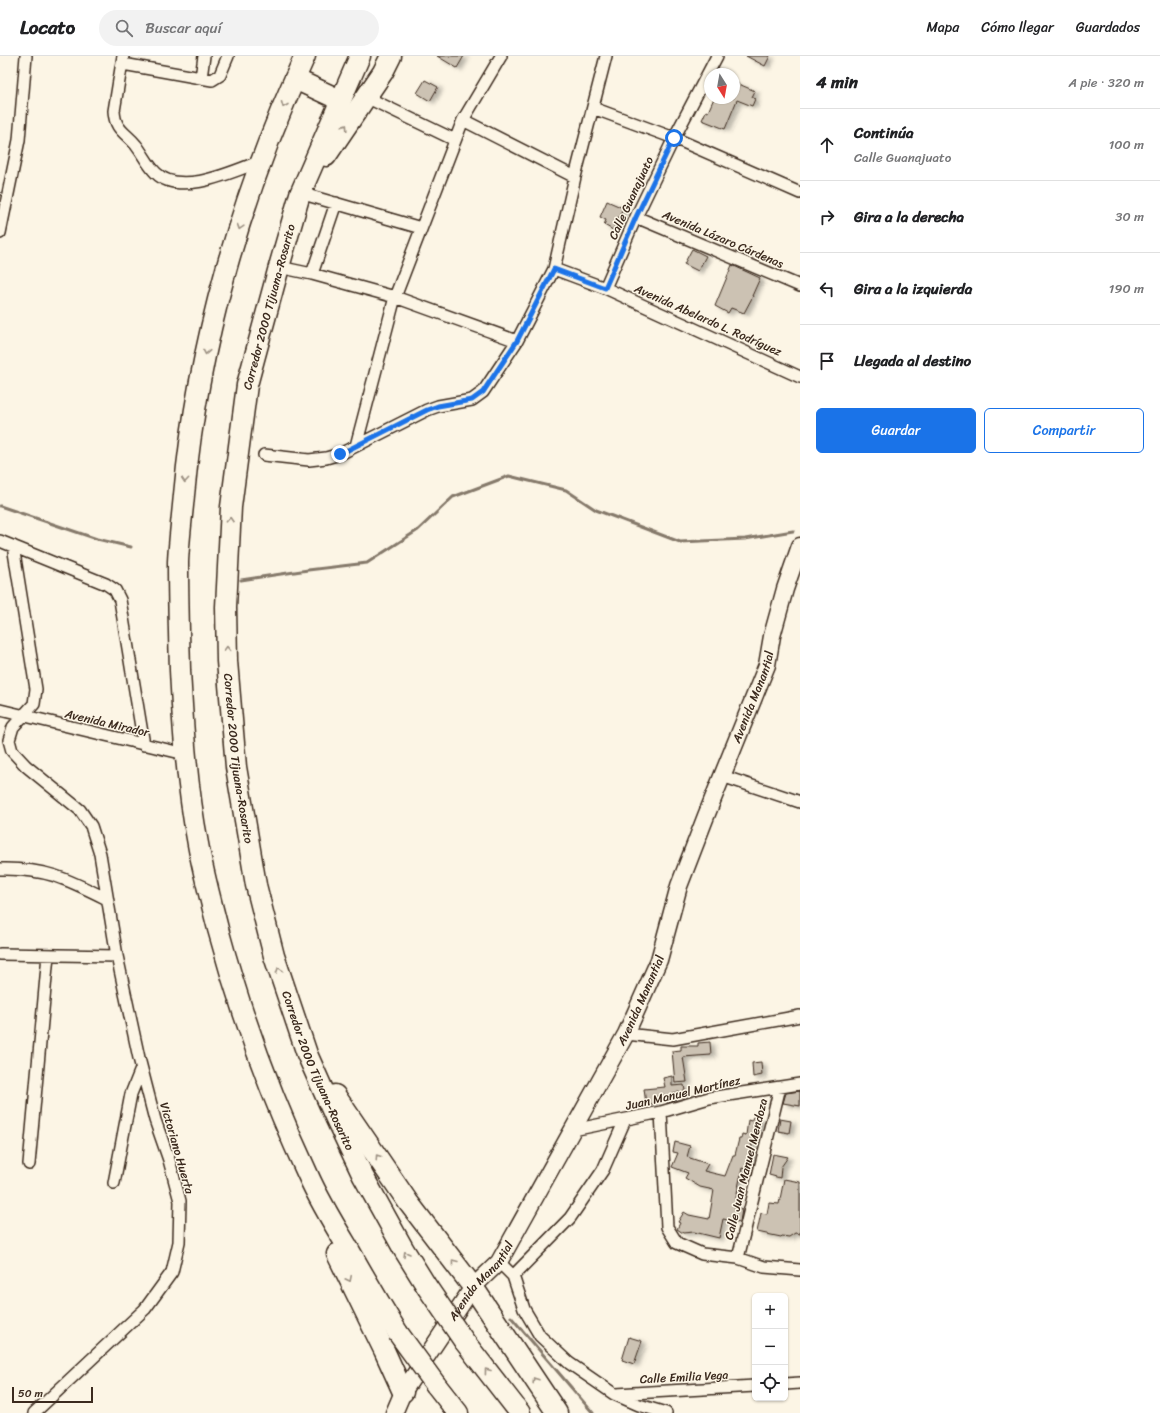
<!DOCTYPE html>
<html lang="es">
<head>
<meta charset="utf-8">
<style>
  :root { --surface:#fff; --page:#f2f2f2; --text:#202124; --muted:#757577; --line:#e0e0e0; --accent:#1a73e8 }
  body { margin:0; font-family:Sriracha,sans-serif; background:var(--page); color:var(--text) }
  .controls { position:absolute; right:12px; bottom:12px; display:grid; overflow:hidden; border-radius:6px; box-shadow:0 1px 3px #0004 }
  .controls button { width:36px; height:36px; display:grid; place-items:center; padding:0; border:0; border-bottom:1px solid var(--line); background:var(--surface); color:var(--text); font:20px sans-serif }
  .compass { position:absolute; left:704px; top:12px; width:36px; height:36px; border-radius:50%; background:var(--surface); box-shadow:0 1px 3px #0004; rotate:169deg }
  .scale { position:absolute; left:12px; bottom:10px; width:81px; box-sizing:border-box; padding-left:4px; border:2px solid #3b2a1e; border-top:0; font-size:11px; line-height:14px; white-space:nowrap; color:#3b2a1e; -webkit-text-stroke:3px #fcf5e5; paint-order:stroke }
  .stop { position:absolute; width:12px; height:12px; margin:-9px; border:3px solid #1a73e8; border-radius:50%; background:#fff }
  .stop.end { background:#1a73e8; border-color:#fff; box-shadow:0 1px 4px #0008 }
  .list { margin:0; padding:0; list-style:none }
  h2 { display:flex; justify-content:space-between; align-items:center; height:52px; margin:0; padding:0 16px; font-size:17px }
  h2 small { font-size:13px; font-weight:400; color:var(--muted) }
  .list li { display:grid; grid-template-columns:26px 1fr auto; gap:12px; align-items:center; box-sizing:border-box; height:72px; padding:0 16px; border-top:1px solid var(--line) }
  .list b { display:block; font-size:15px; white-space:nowrap }
  .list p { margin:0; font-size:13px; white-space:nowrap; color:var(--muted) }
  .list em { font-size:13px; font-style:normal; color:var(--muted) }
  .actions { display:flex; gap:8px; padding:12px 16px }
  .actions a { flex:1; padding:9px 0; border:1px solid var(--accent); border-radius:6px; text-align:center; font-size:14px; color:var(--accent) }
  .actions .main { background:var(--accent); color:#fff }
  .icon { flex:none; width:22px; height:22px; fill:none; stroke:currentColor; stroke-width:2; stroke-linecap:round; stroke-linejoin:round }
  .map { position:relative; flex:none; width:800px; height:1357px; overflow:hidden }
  header { display:flex; align-items:center; gap:24px; box-sizing:border-box; height:56px; padding:0 20px; background:var(--surface); border-bottom:1px solid var(--line) }
  header strong { font-size:19px }
  nav { display:flex; gap:22px; margin-inline-start:auto; font-size:14px }
  .search { width:280px; height:36px; background:var(--page); display:flex; align-items:center; gap:10px; box-sizing:border-box; padding:0 14px; border-radius:22px; color:var(--muted); font-size:15px }
  main { display:flex }
  aside { flex:1; background:var(--surface) }
  .map>svg:first-child { display:block }
  .lines { fill:none; stroke-linecap:round; stroke-linejoin:round }
  .stream { stroke:#85796b; stroke-width:3 }
  .building { fill:#ccc2b3; stroke:#3b2a1e; filter:url(#shadow) }
  .street-casing { stroke:#3b2a1e; stroke-width:14 }
  .secondary-casing { stroke:#3b2a1e; stroke-width:19 }
  .highway-casing { stroke:#3b2a1e; stroke-width:23 }
  .street { stroke:#fcf5e5; stroke-width:11 }
  .secondary { stroke:#fcf5e5; stroke-width:16 }
  .highway { stroke:#fcf5e5; stroke-width:20 }
  .highway-bridge-casing { stroke:#3b2a1e; stroke-width:23; stroke-linecap:butt }
  .highway-bridge { stroke:#fcf5e5; stroke-width:20 }
  .oneway { stroke:#9c9082 }
  .route { stroke:#1a73e8; stroke-width:5 }
  .labels { text-anchor:middle; dominant-baseline:central; stroke-width:3; stroke-linejoin:round; paint-order:stroke }
  .street-label { font-size:12px; fill:#3b2a1e; stroke:#fcf5e5 }
</style>
</head>
<body>
<header>
<strong>Locato</strong>
<div class="search"><svg class="icon" aria-label="search" viewBox="0 0 24 24"><circle cx="10" cy="10" r="6"/><path d="M15 15l6 6"/></svg>Buscar aquí</div>
<nav><a>Mapa</a><a>Cómo llegar</a><a>Guardados</a></nav>
</header>
<main>
<div class="map">
<svg width="800" height="1357" viewBox="0 0 800 1357">
  <defs>
    <filter id="shadow"><feDropShadow dx="4.5" dy="2.5" stdDeviation="2" flood-color="#0004"/></filter>
  </defs>
  <rect width="100%" height="100%" fill="#fcf5e5"/>
  <filter id="ink" filterUnits="userSpaceOnUse"><feTurbulence type="fractalNoise" baseFrequency=".025" numOctaves="2"/><feDisplacementMap in="SourceGraphic" scale="8" xChannelSelector="R" yChannelSelector="G"/><feConvolveMatrix kernelMatrix="1 2 1 2 8 2 1 2 1" color-interpolation-filters="sRGB"/></filter>
  <g filter="url(#ink)">
    <g class="lines">
      <path class="stream" d="M0 450 97 483 131 491
        M241 524 308 514 367 507 418 474 453 441 509 420 566 434 596 454 680 486 745 483 793 475
        M511 1261 593 1357"/>
    </g>
    <path class="building" d="M437 0H464L457 12Z
      M746 0H770L765 10Z
      M425 24 438 31 430 45 417 37Z
      M734 26 755 35 752 41 755 43 752 50 737 44 725 73 702 64 706 55 708 56 714 42H734Z
      M607 145 623 152 613 174 604 169 606 164 600 161Z
      M692 193 706 200 698 215 684 208Z
      M732 209 760 222 752 240H753L744 257 731 252 728 257 715 250Z
      M710 986 711 999 683 1001 687 1026 675 1027 672 995 681 994V990H698V987Z
      M761 1006 762 1019 753 1021 752 1007Z
      M672 1020V1030L684 1029 685 1035 673 1037 674 1045 667 1047 666 1039 654 1041V1048H646L644 1033 665 1031 663 1022Z
      M800 1035V1050L783 1047 786 1037Z
      M753 1061 761 1063 758 1077H755L753 1088H751L752 1090 751 1095H753L747 1114 742 1112 734 1152 742 1153 740 1166 723 1163 719 1182 694 1176 683 1177 677 1173 680 1167 678 1166 684 1156 689 1159 709 1163 714 1134 700 1131 685 1122 688 1117 672 1111 678 1097 673 1096 675 1086 690 1090 687 1101 708 1108 704 1115 725 1120 733 1099H735L739 1083H741L742 1078 746 1079 748 1064 751 1065Z
      M780 1063 791 1065 789 1077 778 1075Z
      M773 1098 788 1101 781 1111 780 1122 769 1119Z
      M784 1123 800 1126V1178L795 1177 789 1181 782 1180 781 1181 757 1176 761 1157 767 1158 769 1147 779 1148Z
      M629 1281 642 1285 634 1308 622 1304Z"/>
    <g class="lines">
      <g class="street-casing">
        <path id="street" d="M123 0 114 55C115 74 125 76 136 89 143 98 148 109 156 117 180 141 234 115 261 105
          M606 0 575 121 554 213 605 232 800 321
          M123 8 212 24 220 19 228 0
          M201 22 204 0
          M366 41 455 84
          M593 52 674 82 800 137
          M463 64 575 121
          M300 137 421 172
          M636 161 800 230
          M0 177 19 84 26 0
          M279 211 312 218 395 241 517 285
          M312 218 336 147
          M605 232 636 161 674 82 717 0
          M356 390 395 241 463 64 501 0
          M264 399 309 404 326 402 340 398 427 354 438 350 472 344 483 336 517 285 554 213
          M0 485 106 528 115 534 120 544 144 689
          M13 490 36 633 34 648 13 671 9 684 12 695 26 710 80 754 91 770 100 798 117 900 139 1002 155 1064 169 1104 180 1145 179 1186 172 1216 145 1253 34 1357
          M0 654 185 698
          M722 720 800 746
          M0 813C46 812 67 823 107 843
          M0 898 117 900
          M626 978 673 983 800 960
          M661 1056 667 1171 677 1187 702 1198 738 1202 764 1211 800 1214
          M573 1074 661 1056 709 1042 800 1028
          M29 1108 48 899
          M114 1127 131 1038 141 1013
          M738 1202 780 1031
          M499 1206 513 1220 524 1253 540 1280 569 1307 614 1338 639 1349 666 1357
          M513 1220 570 1162 603 1114 625 1064
          M785 1328 800 1327
          M616 1338 755 1330"/>
      </g>
      <g class="secondary-casing">
        <g id="secondary">
          <path id="s1" d="M394 1357 403 1336 473 1231 499 1206 626 978 659 904 679 830 706 760 767 609 772 580 785 533 800 490"/>
        </g>
      </g>
      <g class="highway-casing">
        <g id="highway">
          <path d="M305 0C241 138 198 288 184 439 182 461 179 484 178 506 178 542 179 578 180 614 183 672 187 731 198 788 203 816 211 845 218 873 241 958 271 1040 308 1119 319 1144 333 1167 347 1190 363 1219 380 1248 398 1277"/>
          <path id="s2" d="M360 0 300 138 279 211 247 329 231 451 226 551 227 605 236 711 256 829 274 900 307 998 336 1063 363 1120 404 1194 427 1231"/>
          <path d="M295 23 340 44"/>
          <path d="M326 100 383 16 391 0"/>
          <path d="M335 1039 408 1146 473 1231 557 1357"/>
          <path d="M337 1198 384 1294 403 1336"/>
          <path d="M464 1285 520 1357"/>
          <path d="M436 1329 458 1357"/>
        </g>
      </g>
      <use href="#street" class="street"/>
      <use href="#secondary" class="secondary"/>
      <use href="#highway" class="highway"/>
      <g class="highway-bridge-casing">
        <path id="highway-bridge" d="M427 1231 464 1285
          M398 1277 436 1329"/>
      </g>
      <use href="#highway-bridge" class="highway-bridge"/>
    </g>
    <defs><path id="oneway-chevron" d="M-2-3.5L2.5 0L-2 3.5" fill="none" stroke-width="1.6" stroke-linecap="round" stroke-linejoin="round"/></defs>
    <g class="oneway">
      <use href="#oneway-chevron" transform="translate(284 49) rotate(112)"/>
      <use href="#oneway-chevron" transform="translate(345 71) rotate(-56)"/>
      <use href="#oneway-chevron" transform="translate(240 171) rotate(108)"/>
      <use href="#oneway-chevron" transform="translate(206 296) rotate(101)"/>
      <use href="#oneway-chevron" transform="translate(185 424) rotate(95)"/>
      <use href="#oneway-chevron" transform="translate(230 464) rotate(-87)"/>
      <use href="#oneway-chevron" transform="translate(227 593) rotate(-92)"/>
      <use href="#oneway-chevron" transform="translate(279 914) rotate(-109)"/>
      <use href="#oneway-chevron" transform="translate(378 1101) rotate(-124)"/>
      <use href="#oneway-chevron" transform="translate(406 1198) rotate(-121)"/>
      <use href="#oneway-chevron" transform="translate(454 1206) rotate(-128)"/>
      <use href="#oneway-chevron" transform="translate(349 1223) rotate(64)"/>
      <use href="#oneway-chevron" transform="translate(487 1315) rotate(-127)"/>
      <use href="#oneway-chevron" transform="translate(535 1324) rotate(-123)"/>
    </g>
  </g>
  <g class="lines" filter="url(#ink)">
    <path class="route" d="M340 398 427 354 438 350 472 344 483 336 517 285 554 213 605 232 636 161 674 82"/>
  </g>
  <g class="labels">
    <g class="street-label">
      <text transform="translate(631 142) rotate(-65)">Calle Guanajuato</text>
      <text transform="translate(723 183) rotate(23)">Avenida Lázaro Cárdenas</text>
      <text transform="translate(269 251) rotate(-75)">Corredor 2000 Tijuana-Rosarito</text>
      <text transform="translate(708 264) rotate(24)">Avenida Abelardo L. Rodríguez</text>
      <text stroke="none"><textPath href="#s1" startOffset="807">Avenida Manantial</textPath></text>
      <text transform="translate(107 667) rotate(13)">Avenida Mirador</text>
      <text stroke="none"><textPath href="#s2" startOffset="724">Corredor 2000 Tijuana-Rosarito</textPath></text>
      <text stroke="none"><textPath href="#s1" startOffset="483">Avenida Manantial</textPath></text>
      <text stroke="none"><textPath href="#s2" startOffset="1048">Corredor 2000 Tijuana-Rosarito</textPath></text>
      <text transform="translate(683 1037) rotate(-13)">Juan Manuel Martínez</text>
      <text transform="translate(177 1092) rotate(74)">Victoriano Huerta</text>
      <text transform="translate(746 1113) rotate(-76)">Calle Juan Manuel Mendoza</text>
      <text stroke="none"><textPath href="#s1" startOffset="159">Avenida Manantial</textPath></text>
      <text transform="translate(684 1321) rotate(-3)">Calle Emilia Vega</text>
    </g>
  </g>
</svg>
<div class="controls">
<button>+</button>
<button>−</button>
<button><svg class="icon" aria-label="locate" viewBox="0 0 24 24"><circle cx="12" cy="12" r="6"/><path d="M12 2v4M12 18v4M2 12h4M18 12h4"/></svg></button>
</div>
<svg class="compass" viewBox="-18 -18 36 36"><path d="M0-13l5 13h-10z" fill="#e53935"/><path d="M0 13l5-13h-10z" fill="#757577"/></svg>
<div class="scale">50 m</div>
<div class="stop" style="left:674px;top:82px"></div>
<div class="stop end" style="left:340px;top:398px"></div>
</div>
<aside>
<h2>4 min<small>A pie · 320 m</small></h2>
<ul class="list">
<li><svg class="icon" aria-label="ahead" viewBox="0 0 24 24"><path d="M12 20V5M6 11l6-6 6 6"/></svg><div><b>Continúa</b><p>Calle Guanajuato</p></div><em>100 m</em></li>
<li><svg class="icon" aria-label="right" viewBox="0 0 24 24"><path d="M7 20v-9h11M14 6l5 5-5 5"/></svg><div><b>Gira a la derecha</b></div><em>30 m</em></li>
<li><svg class="icon" aria-label="left" viewBox="0 0 24 24"><path d="M17 20v-9H6M10 6l-5 5 5 5"/></svg><div><b>Gira a la izquierda</b></div><em>190 m</em></li>
<li><svg class="icon" aria-label="arrive" viewBox="0 0 24 24"><path d="M6 21V4h12l-3 4 3 4H6"/></svg><div><b>Llegada al destino</b></div></li>
</ul>
<div class="actions"><a class="main">Guardar</a><a>Compartir</a></div>
</aside>
</main>
</body>
</html>
